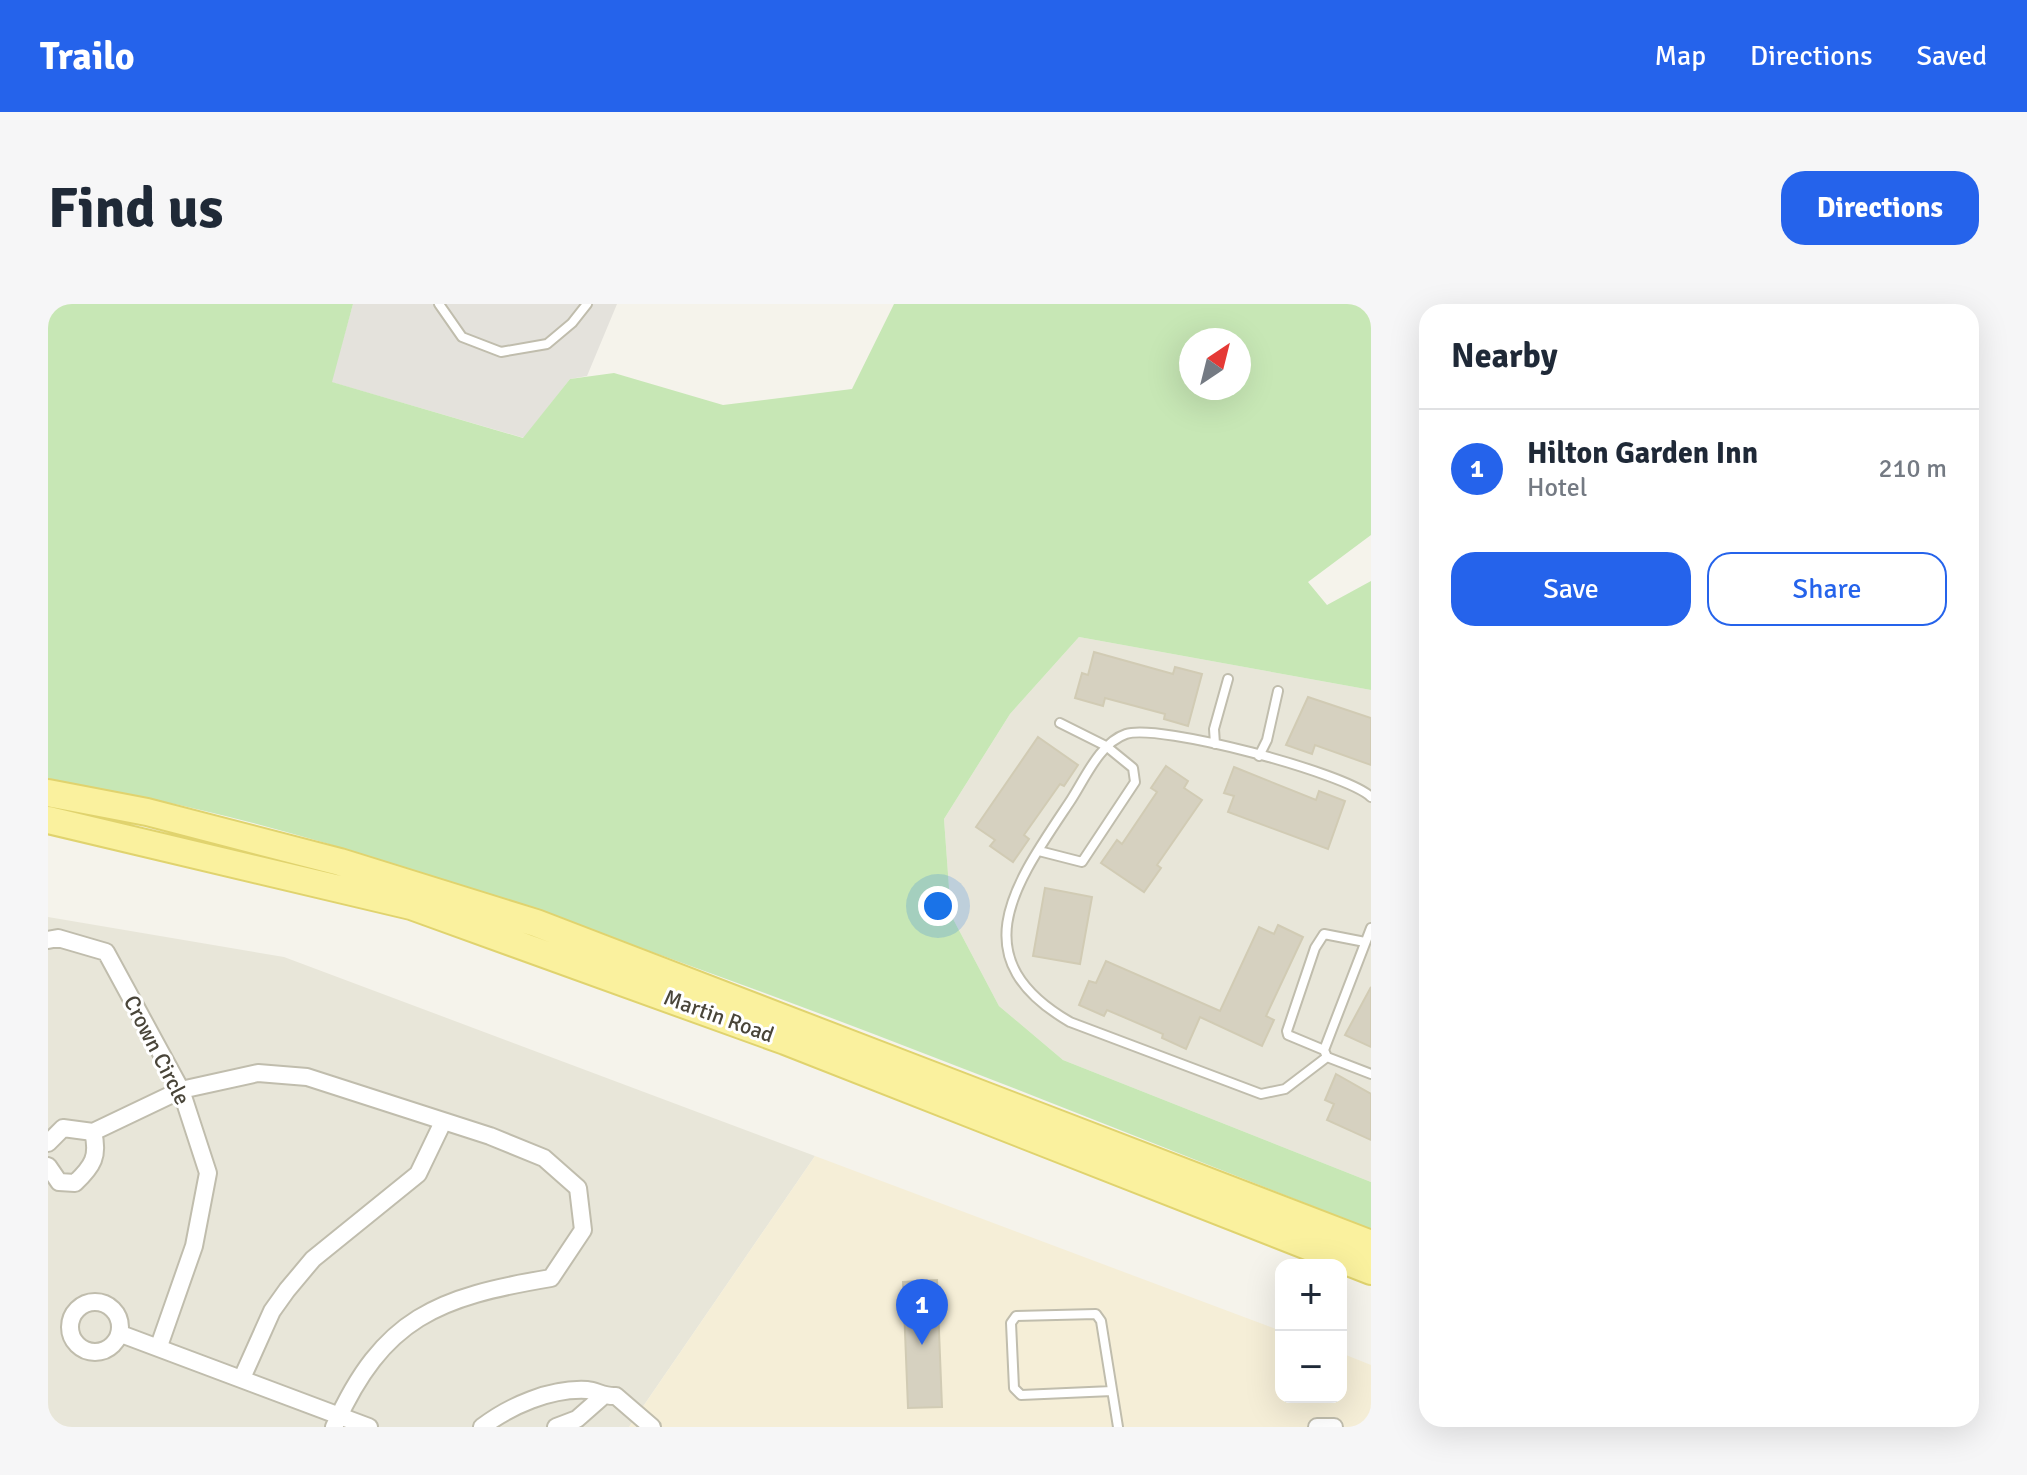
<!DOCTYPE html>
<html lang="en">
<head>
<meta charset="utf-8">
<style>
  :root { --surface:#fff; --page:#f6f6f7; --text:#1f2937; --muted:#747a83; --line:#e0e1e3; --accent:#2563eb }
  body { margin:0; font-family:Signika,sans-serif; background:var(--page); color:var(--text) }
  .controls { position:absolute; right:24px; bottom:24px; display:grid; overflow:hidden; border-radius:16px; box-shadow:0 8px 32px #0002 }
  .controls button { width:72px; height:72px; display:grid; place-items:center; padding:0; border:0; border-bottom:2px solid var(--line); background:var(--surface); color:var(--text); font:40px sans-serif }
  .compass { position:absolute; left:1131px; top:24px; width:72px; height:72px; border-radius:50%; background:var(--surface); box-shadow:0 8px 32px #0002; rotate:35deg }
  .you { position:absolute; left:890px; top:602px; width:28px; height:28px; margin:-20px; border:6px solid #fff; border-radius:50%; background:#1a73e8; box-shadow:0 0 0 12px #1a73e833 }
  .badge { display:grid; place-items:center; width:52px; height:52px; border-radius:50%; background:var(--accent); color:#fff; font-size:26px; font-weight:700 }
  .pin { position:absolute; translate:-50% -66px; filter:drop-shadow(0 2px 4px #0008) }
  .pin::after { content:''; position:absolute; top:42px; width:28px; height:24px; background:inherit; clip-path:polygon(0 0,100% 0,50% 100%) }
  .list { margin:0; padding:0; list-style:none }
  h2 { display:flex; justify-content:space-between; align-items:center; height:104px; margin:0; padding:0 32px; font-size:34px }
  h2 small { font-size:26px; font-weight:400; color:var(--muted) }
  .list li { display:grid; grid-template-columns:52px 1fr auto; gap:24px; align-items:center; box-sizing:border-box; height:120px; padding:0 32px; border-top:2px solid var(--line) }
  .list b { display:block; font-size:30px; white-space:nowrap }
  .list p { margin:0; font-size:26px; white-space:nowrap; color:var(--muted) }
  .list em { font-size:26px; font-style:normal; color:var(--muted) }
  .actions { display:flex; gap:16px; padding:24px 32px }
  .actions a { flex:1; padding:18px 0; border:2px solid var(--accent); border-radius:24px; text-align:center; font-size:28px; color:var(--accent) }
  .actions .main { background:var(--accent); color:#fff }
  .map { position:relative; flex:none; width:1323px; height:1123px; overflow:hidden; border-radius:24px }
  header { display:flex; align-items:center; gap:48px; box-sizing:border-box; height:112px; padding:0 40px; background:var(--accent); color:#fff }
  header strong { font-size:38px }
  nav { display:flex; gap:44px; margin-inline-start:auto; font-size:28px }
  .intro { display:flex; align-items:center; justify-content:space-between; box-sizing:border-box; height:192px; padding:0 48px }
  h1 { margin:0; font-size:56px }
  .button { padding:20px 36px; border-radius:24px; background:var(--accent); color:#fff; font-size:28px; font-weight:700 }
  main { display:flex; gap:48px; padding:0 48px }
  aside { flex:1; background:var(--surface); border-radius:24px; box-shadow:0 8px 32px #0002 }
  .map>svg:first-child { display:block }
  .residential { fill:#e8e6d9 }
  .commercial { fill:#f5eed7 }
  .industrial { fill:#e4e2dc }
  .green { fill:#c7e7b5; fill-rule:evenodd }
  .building { fill:#d6d1c0; stroke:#d1cbb4; stroke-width:2 }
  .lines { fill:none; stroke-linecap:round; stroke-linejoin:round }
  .service-casing { stroke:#c0bdad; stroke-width:12 }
  .minor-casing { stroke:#c0bdad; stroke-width:20 }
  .primary-casing { stroke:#e0d36e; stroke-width:30 }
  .service { stroke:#fff; stroke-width:8 }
  .minor { stroke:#fff; stroke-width:16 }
  .primary { stroke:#faf19e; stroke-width:26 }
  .labels { text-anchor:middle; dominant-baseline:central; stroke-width:6; stroke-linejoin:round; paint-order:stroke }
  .street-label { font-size:22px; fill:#494539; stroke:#fff }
</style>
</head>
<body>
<header>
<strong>Trailo</strong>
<nav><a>Map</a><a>Directions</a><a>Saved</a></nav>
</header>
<div class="intro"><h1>Find us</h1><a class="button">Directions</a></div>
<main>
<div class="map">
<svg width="1323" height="1123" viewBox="0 0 1323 1123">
  <rect width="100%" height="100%" fill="#f5f3eb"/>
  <path class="residential" d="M1031 333 1323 386V878L1015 756 951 702 903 611 896 515 962 410Z
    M0 613 236 653 767 852 581 1123H0Z"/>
  <path class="commercial" d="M767 852 1233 1027V1093H1293V1049L1323 1061V1123H581Z"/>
  <path class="industrial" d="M305 0H569L539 72 522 75 476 134 283 78Z"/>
  <path class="green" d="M0 0H305L284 78 475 134 522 75 566 69 675 101 804 85 846 0H1323V231L1260 278 1279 301 1323 277V386L1031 333 962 410 896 515 903 611 951 702 1015 756 1323 878V925C1057 821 792 712 521 619 349 559 182 503 0 477ZM1143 36H1191V84H1143Z"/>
  <path class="building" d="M1046 348 1125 370 1127 363 1154 370 1140 422 1116 415 1117 410 1057 394 1055 402 1027 394 1034 369 1040 371Z
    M1260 393 1323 414V461L1267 441 1264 450 1238 441Z
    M990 433 1030 461 1016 482 1012 480 976 531 981 535 965 558 942 542 947 536 928 523Z
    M1118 462 1140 477 1136 484 1154 496 1109 561 1113 564 1096 588 1053 559 1069 536 1074 540 1109 488 1103 484Z
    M1186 463 1268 496 1271 487 1297 497 1280 545 1180 508 1186 492 1176 489Z
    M997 584 1044 593 1032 660 985 652Z
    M1230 621 1255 633 1218 712 1226 716 1214 742 1152 713 1138 745 1114 734 1115 730 1059 706 1056 712 1031 701 1041 677 1048 679 1058 657 1172 707 1211 623 1226 630Z
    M1323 683V743L1297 731Z
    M1288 770 1323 790V836L1279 816 1286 800 1277 796Z
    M889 976 894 1103 860 1104 855 978Z"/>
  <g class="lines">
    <g class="service-casing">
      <path id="service" d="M391 0 414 33 453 48 499 40 524 19 539 0
        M1167 440 1166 425 1180 375
        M1211 452 1219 436 1230 387
        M991 547 1034 558 1087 478 1085 464 1058 442 1012 419
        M1323 624 1276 746 1279 753 1323 770
        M1276 746 1240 731 1239 727 1267 644 1276 630 1317 638
        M1279 753 1237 785 1213 790 1022 718C912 654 967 580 1021 499 1036 477 1051 439 1078 430 1111 419 1298 469 1323 493
        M1064 1087 973 1091 966 1084 963 1019 968 1012 1048 1010 1053 1017 1070 1123"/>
    </g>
    <g class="minor-casing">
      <path id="minor" d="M0 636 10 634 58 648 133 786 160 869 146 942 111 1042
        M0 839 15 824 45 828 133 786 210 769 259 773 442 832 496 854 530 884 535 926 503 974C390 993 335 1013 286 1123
        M0 862 11 878 27 879C45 862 51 852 45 828
        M22 1023a25 25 0 1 1 50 0a25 25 0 1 1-50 0Z
        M73 1030 321 1123
        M194 1074 224 1007 239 986 265 955 370 870 395 818
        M434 1123C462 1102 502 1084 539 1086 549 1087 556 1093 568 1092L604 1123
        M508 1123 529 1115 554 1093
        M1269 1123H1286"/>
    </g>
    <g class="primary-casing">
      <path id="primary" d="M0 489 99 508 292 558 488 619 1323 940
        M0 516 363 602 737 737 1323 967"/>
    </g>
    <use href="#service" class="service"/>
    <use href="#minor" class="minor"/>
    <use href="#primary" class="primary"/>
  </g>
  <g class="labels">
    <g class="street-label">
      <text transform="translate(671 712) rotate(20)">Martin Road</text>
      <text transform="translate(109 746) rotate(63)">Crown Circle</text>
    </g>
  </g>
</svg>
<div class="controls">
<button>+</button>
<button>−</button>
</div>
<svg class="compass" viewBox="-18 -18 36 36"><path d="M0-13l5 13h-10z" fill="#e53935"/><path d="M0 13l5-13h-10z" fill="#747a83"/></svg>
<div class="you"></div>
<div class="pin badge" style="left:874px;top:1041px">1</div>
</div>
<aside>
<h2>Nearby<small></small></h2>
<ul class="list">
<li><span class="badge">1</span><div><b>Hilton Garden Inn</b><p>Hotel</p></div><em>210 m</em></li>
</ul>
<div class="actions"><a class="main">Save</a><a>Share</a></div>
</aside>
</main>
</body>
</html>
